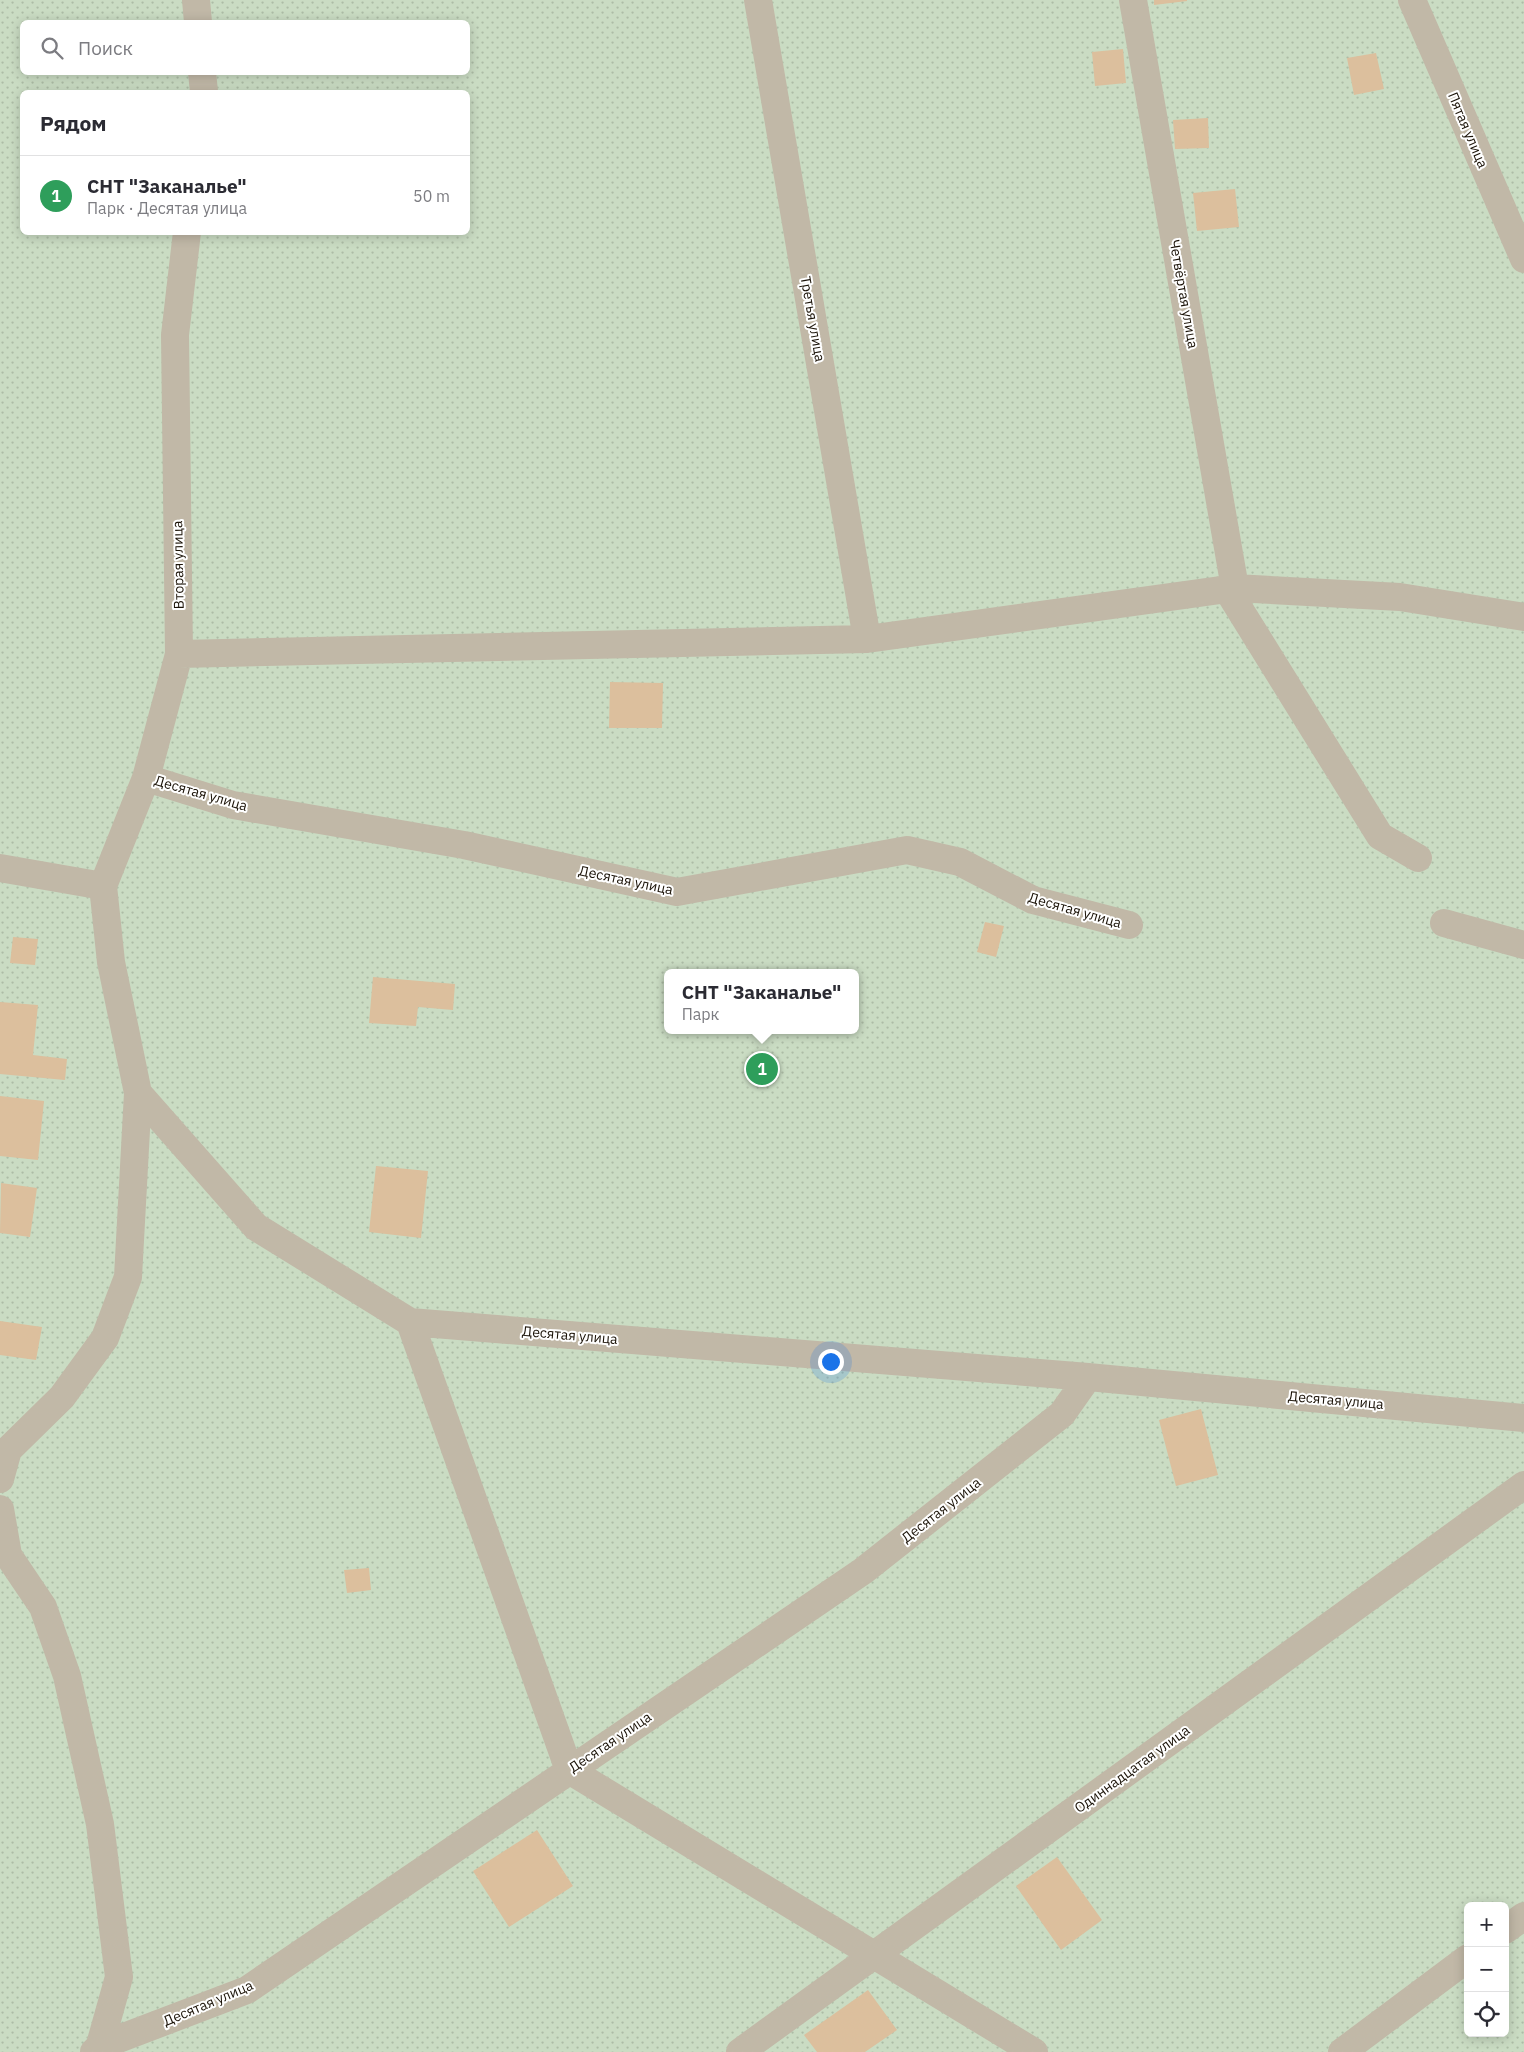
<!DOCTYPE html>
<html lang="ru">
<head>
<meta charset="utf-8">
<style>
  :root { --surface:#fff; --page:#f7f7f7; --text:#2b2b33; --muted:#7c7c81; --line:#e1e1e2; --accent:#db2777 }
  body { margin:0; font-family:"IBM Plex Sans",sans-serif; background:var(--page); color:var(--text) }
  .controls { position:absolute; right:15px; bottom:15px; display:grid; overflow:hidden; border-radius:8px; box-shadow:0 2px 12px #0003 }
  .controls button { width:45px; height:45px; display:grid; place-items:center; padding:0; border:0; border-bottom:1px solid var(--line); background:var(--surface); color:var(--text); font:25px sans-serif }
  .you { position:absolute; left:830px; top:1361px; width:18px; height:18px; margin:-12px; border:4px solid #fff; border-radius:50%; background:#1a73e8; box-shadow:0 0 0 8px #1a73e833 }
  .badge { display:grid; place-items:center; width:32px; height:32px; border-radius:50%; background:var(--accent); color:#fff; font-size:16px; font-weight:700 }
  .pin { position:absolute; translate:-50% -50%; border:2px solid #fff; box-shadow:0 1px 5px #0006 }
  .popup { position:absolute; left:664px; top:969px; width:195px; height:65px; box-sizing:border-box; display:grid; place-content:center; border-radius:8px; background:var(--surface); filter:drop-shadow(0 1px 4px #0005); font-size:16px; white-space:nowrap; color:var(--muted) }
  .popup b { font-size:19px; color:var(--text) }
  .popup::after { content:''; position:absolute; left:50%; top:100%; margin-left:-10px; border:10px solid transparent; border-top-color:var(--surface) }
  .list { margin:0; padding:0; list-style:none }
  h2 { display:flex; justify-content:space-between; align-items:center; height:65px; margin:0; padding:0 20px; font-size:21px }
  h2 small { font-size:16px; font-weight:400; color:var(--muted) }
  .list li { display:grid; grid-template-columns:32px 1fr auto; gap:15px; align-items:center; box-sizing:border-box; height:80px; padding:0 20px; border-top:1px solid var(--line) }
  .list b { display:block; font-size:19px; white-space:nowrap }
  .list p { margin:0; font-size:16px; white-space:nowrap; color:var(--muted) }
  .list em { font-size:16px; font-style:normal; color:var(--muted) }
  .icon { flex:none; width:28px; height:28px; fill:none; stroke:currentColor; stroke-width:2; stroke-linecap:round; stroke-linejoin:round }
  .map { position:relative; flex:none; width:1524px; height:2052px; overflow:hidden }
  .search { position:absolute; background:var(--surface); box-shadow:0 2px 12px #0003; left:20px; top:20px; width:450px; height:55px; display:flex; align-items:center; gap:12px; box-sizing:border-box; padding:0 18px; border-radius:8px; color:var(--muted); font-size:19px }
  .panel { position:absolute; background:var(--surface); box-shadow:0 2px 12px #0003; left:20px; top:90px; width:450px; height:145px; border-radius:8px }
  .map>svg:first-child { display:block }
  .garden { fill:url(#garden-dots); fill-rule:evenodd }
  .building { fill:#dcbf9d }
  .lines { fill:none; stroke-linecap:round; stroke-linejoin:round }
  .minor { stroke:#c1b8a7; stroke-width:28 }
  .labels { text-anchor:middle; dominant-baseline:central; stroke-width:4; stroke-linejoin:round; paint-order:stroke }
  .street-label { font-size:14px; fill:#1a1207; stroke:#fff }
</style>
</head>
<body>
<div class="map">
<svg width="1524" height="2052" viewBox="0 0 1524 2052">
  <defs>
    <pattern id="garden-dots" width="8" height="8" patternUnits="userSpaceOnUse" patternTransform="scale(1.25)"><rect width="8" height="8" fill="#cadcc3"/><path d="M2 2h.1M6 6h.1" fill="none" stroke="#adbca6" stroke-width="1.8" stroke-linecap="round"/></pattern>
  </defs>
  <rect width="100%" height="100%" fill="#fdf2e7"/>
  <path class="garden" d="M0 0H1524V2052H0ZM22 22H468V72H22ZM22 92H468V232H22ZM668 973H856V1030H668ZM1468 1906H1505V2033H1468Z"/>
  <path class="building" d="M1154 0H1187V1L1154 5Z
    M1123 49 1126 83 1095 86 1092 52Z
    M1376 53 1384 89 1354 95 1347 58Z
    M1208 118 1209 148 1175 149 1173 120Z
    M1235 189 1239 227 1197 231 1193 193Z
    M610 682 663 683 662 728H609Z
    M985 922 1004 926 996 957 977 952Z
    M13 937 38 939 35 965 10 963Z
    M373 977 455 984 453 1010 418 1007 416 1026 369 1023Z
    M0 1002 38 1005 33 1055 67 1059 65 1080 0 1074Z
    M0 1096 44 1101 38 1160 0 1156Z
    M376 1166 428 1171 421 1238 369 1232Z
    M1 1183 37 1188 30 1237 0 1233Z
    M0 1321 42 1327 36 1360 0 1355Z
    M1201 1409 1218 1475 1176 1486 1159 1420Z
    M369 1568 371 1590 347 1593 344 1570Z
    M537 1830 573 1886 509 1927 473 1871Z
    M1057 1857 1102 1920 1061 1950 1016 1886Z
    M868 1990 897 2030 865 2052H817L804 2035Z"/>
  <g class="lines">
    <path class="minor" d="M196 0 198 22
      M758 0 867 639
      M1133 0 1235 588
      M1412 0 1524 259
      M202 72 204 92
      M187 232 175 335 179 654 146 778 103 886 111 962 138 1093 256 1227 410 1322 569 1770 1034 2052
      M1227 589 1380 836 1418 858
      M179 654 867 639 1235 588 1400 597 1524 617
      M146 778 233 805 464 845 677 892 907 850 960 862 1033 900 1129 925
      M0 868 103 886
      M1444 923 1524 945
      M410 1322 1088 1377 1524 1418
      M0 1479 8 1450 62 1397 105 1338 128 1277 138 1093
      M0 1509 8 1555 43 1607 67 1676 100 1824 119 1977 98 2052
      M1505 1930 1524 1916
      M94 2052 100 2046 247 1990 863 1571 1062 1414 1088 1377
      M740 2052 1524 1485
      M1342 2052 1468 1958"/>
  </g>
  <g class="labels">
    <g class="street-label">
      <text transform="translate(1468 130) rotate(67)">Пятая улица</text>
      <text transform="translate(1184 294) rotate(80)">Четвёртая улица</text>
      <text transform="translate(813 319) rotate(80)">Третья улица</text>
      <text transform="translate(178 565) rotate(-91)">Вторая улица</text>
      <text transform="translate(201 793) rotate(16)">Десятая улица</text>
      <text transform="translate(626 880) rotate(12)">Десятая улица</text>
      <text transform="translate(1075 910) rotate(16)">Десятая улица</text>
      <text transform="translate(570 1335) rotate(5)">Десятая улица</text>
      <text transform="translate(1336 1400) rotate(5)">Десятая улица</text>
      <text transform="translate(941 1510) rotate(-38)">Десятая улица</text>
      <text transform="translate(610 1742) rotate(-34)">Десятая улица</text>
      <text transform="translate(1132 1769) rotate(-36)">Одиннадцатая улица</text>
      <text transform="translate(208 2003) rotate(-23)">Десятая улица</text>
    </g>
  </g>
</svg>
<div class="controls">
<button>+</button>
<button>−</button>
<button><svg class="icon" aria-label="locate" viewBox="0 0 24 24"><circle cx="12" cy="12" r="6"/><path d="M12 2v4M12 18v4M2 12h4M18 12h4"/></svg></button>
</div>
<div class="you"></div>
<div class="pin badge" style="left:762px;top:1069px;background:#2e9e5b">1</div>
<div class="popup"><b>СНТ &quot;Заканалье&quot;</b>Парк</div>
<div class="search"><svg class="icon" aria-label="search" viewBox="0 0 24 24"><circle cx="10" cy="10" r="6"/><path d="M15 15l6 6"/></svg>Поиск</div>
<section class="panel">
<h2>Рядом<small></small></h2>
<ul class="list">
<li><span class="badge" style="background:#2e9e5b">1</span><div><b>СНТ &quot;Заканалье&quot;</b><p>Парк · Десятая улица</p></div><em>50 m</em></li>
</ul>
</section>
</div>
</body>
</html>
